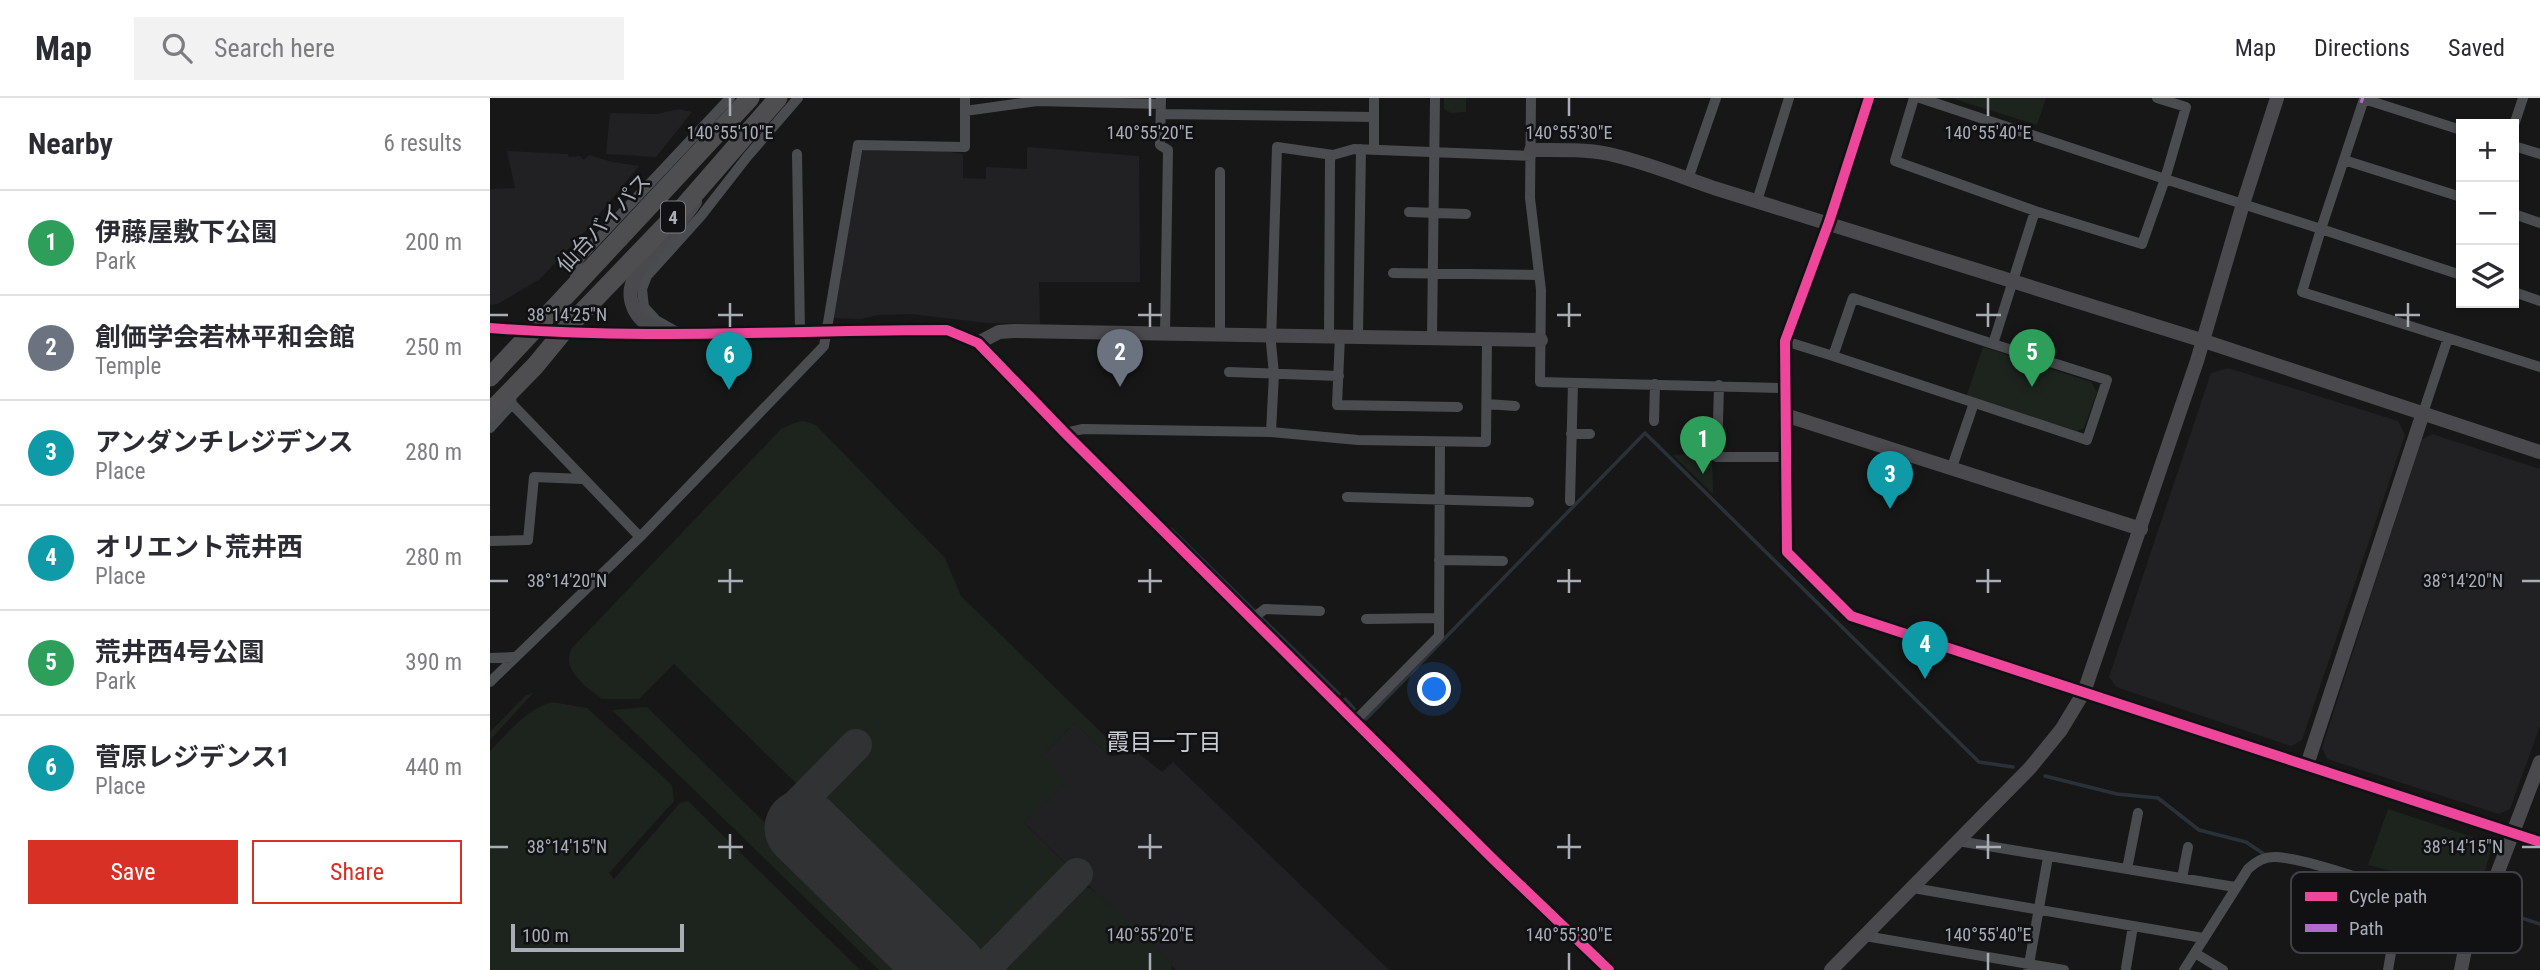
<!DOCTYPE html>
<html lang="en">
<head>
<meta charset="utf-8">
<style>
  :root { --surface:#fff; --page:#f2f2f3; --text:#2b2b33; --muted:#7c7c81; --line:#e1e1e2; --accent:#d93025 }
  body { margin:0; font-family:"Roboto Condensed","Noto Sans JP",sans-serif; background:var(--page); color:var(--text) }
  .controls { position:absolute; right:21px; top:21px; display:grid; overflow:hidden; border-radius:0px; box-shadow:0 2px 5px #0004 }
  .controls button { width:63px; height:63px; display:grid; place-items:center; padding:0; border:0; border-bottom:2px solid var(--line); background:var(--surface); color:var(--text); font:35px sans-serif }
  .scale { position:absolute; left:21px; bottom:18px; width:173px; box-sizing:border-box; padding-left:7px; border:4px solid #a8adb8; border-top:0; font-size:19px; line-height:24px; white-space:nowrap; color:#a8adb8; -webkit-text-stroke:5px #111113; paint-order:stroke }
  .you { position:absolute; left:945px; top:592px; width:24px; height:24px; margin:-18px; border:5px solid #fff; border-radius:50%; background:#1a73e8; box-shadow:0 0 0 10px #1a73e833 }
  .badge { display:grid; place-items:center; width:46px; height:46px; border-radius:50%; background:var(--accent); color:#fff; font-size:23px; font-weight:700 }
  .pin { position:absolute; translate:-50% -58px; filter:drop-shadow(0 2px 4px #0008) }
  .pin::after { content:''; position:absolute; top:37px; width:24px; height:21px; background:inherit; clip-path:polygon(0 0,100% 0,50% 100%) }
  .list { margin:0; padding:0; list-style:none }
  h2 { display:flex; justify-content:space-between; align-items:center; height:91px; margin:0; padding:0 28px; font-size:30px }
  h2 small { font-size:23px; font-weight:400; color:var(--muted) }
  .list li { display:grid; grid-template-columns:46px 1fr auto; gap:21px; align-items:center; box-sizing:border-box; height:105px; padding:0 28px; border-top:2px solid var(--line) }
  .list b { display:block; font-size:26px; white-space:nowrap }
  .list p { margin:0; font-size:23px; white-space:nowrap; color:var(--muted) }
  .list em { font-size:23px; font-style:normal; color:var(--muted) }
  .actions { display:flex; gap:14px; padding:21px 28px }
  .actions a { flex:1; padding:16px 0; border:2px solid var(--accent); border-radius:0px; text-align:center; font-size:24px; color:var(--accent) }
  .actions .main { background:var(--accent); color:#fff }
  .icon { flex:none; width:38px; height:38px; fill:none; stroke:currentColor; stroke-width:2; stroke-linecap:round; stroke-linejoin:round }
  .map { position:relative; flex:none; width:2050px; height:872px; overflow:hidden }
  header { display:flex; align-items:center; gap:42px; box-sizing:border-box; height:98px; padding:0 35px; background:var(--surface); border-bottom:2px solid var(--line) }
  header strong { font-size:33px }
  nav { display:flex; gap:38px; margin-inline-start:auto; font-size:24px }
  .search { width:490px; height:63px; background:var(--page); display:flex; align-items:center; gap:18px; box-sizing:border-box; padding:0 24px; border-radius:0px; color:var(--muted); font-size:26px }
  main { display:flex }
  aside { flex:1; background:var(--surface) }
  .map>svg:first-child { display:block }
  .built { fill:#212123 }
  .green { fill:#1d241e }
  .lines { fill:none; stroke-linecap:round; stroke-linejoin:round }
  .stream { stroke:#2a3239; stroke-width:3.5 }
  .taxiway { stroke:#313233; stroke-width:32 }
  .runway { stroke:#313233; stroke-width:77 }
  .street { stroke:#4b4c50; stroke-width:10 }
  .secondary { stroke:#4a4a4e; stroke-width:14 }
  .highway { stroke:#4e4e51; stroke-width:19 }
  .quiet { stroke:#b06ccc; stroke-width:9; stroke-dasharray:18 9; stroke-linecap:butt }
  .cycleway-casing { stroke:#111113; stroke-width:15 }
  .cycleway { stroke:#ed469a; stroke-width:10 }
  .ticks { fill:none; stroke:#a8adb8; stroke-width:2.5 }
  .labels { text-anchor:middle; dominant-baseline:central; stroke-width:5; stroke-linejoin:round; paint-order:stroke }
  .shield { fill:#111113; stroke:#7b7e86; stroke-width:2 }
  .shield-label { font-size:19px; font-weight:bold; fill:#a8adb8 }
  .street-label { font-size:21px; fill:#a8adb8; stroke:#111113 }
  .neighbourhood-label { font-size:23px; fill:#c9ccd4; stroke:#111113 }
  .key { fill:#111113; stroke:#3e4045; stroke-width:2 }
  .key-label { font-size:19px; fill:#a8adb8 }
  .ticks-label { font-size:18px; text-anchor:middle; fill:#a8adb8; stroke:#111113; stroke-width:5; stroke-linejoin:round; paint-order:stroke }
</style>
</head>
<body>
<header>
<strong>Map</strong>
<div class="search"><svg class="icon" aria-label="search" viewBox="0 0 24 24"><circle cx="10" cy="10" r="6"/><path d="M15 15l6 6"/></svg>Search here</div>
<nav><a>Map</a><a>Directions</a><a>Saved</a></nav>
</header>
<main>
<aside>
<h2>Nearby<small>6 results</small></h2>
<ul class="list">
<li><span class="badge" style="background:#2e9e5b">1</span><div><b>伊藤屋敷下公園</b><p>Park</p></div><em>200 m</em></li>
<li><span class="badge" style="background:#6b7280">2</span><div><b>創価学会若林平和会館</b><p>Temple</p></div><em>250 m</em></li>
<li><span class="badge" style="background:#0f9aa8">3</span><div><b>アンダンチレジデンス</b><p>Place</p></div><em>280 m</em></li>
<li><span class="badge" style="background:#0f9aa8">4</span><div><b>オリエント荒井西</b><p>Place</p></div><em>280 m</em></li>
<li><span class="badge" style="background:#2e9e5b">5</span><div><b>荒井西4号公園</b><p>Park</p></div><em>390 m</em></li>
<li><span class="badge" style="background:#0f9aa8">6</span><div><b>菅原レジデンス1</b><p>Place</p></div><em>440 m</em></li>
</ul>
<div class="actions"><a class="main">Save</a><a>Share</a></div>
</aside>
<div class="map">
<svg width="2050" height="872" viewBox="0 0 2050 872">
  <rect width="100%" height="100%" fill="#171717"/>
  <path class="built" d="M189 11 202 14 166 59 116 56 120 15 167 16Z
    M537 49 649 58 650 184H549L550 226 497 225 421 216 388 217 371 221 341 220 369 56 376 50 441 51 473 56V80L496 81V69L537 71Z
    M17 53 78 56 79 59 90 58 94 62 99 57 122 64 149 68 97 131 50 181 8 206 0 207V91L25 90Z
    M1738 270 1908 323 1915 337 1812 642 1801 648 1626 589 1619 579 1721 275Z
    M1942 336 2050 371V628L2020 711 2009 716 1837 661 1832 650 1931 342Z
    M584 625 620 658 648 655 672 674 683 664 899 872H686L534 725 576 683 552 658Z"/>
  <path class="green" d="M954 0H976V14L961 15 954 11Z
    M1461 0H1556L1547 27Z
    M1493 249 1601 284 1607 294 1594 330 1587 333 1476 299Z
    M314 323 326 327 455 460 471 498 617 640 620 658 584 625 552 658 577 683 534 725 576 766V777L498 854 483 855 474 850 323 702 324 694 371 649 365 643 315 690H311L184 566 149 601H112C97 589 70 572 82 550L291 331 304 325Z
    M1222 355 1223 396 1183 357Z
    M43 595 0 642V634L36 597Z
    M62 604 97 610 182 687 184 703 119 775 124 781 190 705 198 703 370 872H0V653C19 634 35 612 62 604Z
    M157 609 425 872H389L122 612Z
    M1898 711 1998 744 2001 753 1988 795 1878 767Z
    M593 788 602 791 681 864 682 872H511L516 860 582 792Z"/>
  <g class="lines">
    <path class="stream" d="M681 431 849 596
      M855 601 864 611
      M876 621 1155 335 1489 664 1523 669
      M1555 678 1627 696 1668 700 1709 732 1756 744 1774 756
      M1936 790 1989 805
      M1996 808 2050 826"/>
    <path class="taxiway" d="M299 715 366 647
      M493 872 587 776"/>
    <path class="runway" d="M313 730 458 872"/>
    <path class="street" d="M671 0 670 47 678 52 675 235
      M1041 0 1040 100 1051 192 1050 284 1294 290
      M1424 0 1405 63 1545 113 1652 146 1675 81 1430 0
      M1667 0 1696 9 1675 81 1831 131 1812 194 2050 269
      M475 13 547 3 671 6
      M671 16 884 19
      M2024 27 2033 0
      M1971 32 1874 1 1831 131 1971 177
      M2024 48 2050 56
      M884 52V0
      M307 56 310 233
      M1854 62 1971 99
      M730 74V237
      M1198 81 1226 0
      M1267 103 1299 0
      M919 114 976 116
      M2024 116 2050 125
      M1971 168V167
      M903 175 1049 177
      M84 185 89 161 240 0
      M2024 194 2050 203
      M189 235 166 222 154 209 152 191 157 178 211 118 257 59 308 0
      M839 238 840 61 843 57 864 51 1041 58
      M850 238 847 307 968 309
      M868 238 871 51
      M942 240 945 0
      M1295 243 1343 258
      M1503 246 1363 200 1343 258 1597 342 1617 282 1503 246 1545 113
      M739 274 849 278
      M1229 287 1227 359H1295
      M22 306 150 439
      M997 306 1025 308
      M1933 315 1958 240
      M1164 323 1165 286
      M0 330 22 306 21 300
      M781 334 784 276 781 245 787 49 843 57
      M575 335 593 331 781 334 868 342 996 344 997 241
      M1081 336H1100
      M1462 369 1484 305
      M857 399 1039 404
      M1080 403 1083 285
      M0 443 38 442 44 379 93 381
      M949 462 1013 463
      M763 520 775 511 830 513
      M876 521 949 520
      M0 560 24 559
      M0 584 150 439 334 248 368 47 475 49V0
      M866 622 949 538 950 344
      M1468 743 1745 789
      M1637 771 1648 715
      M1692 780 1698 749
      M1423 790 1713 840
      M1375 838 1574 872
      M1705 855 1733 872
      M1636 870 1643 828
      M1538 872 1558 759
      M1694 872 1758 771C1767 763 1775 758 1787 759 1818 762 1851 775 1881 783 1916 792 1954 797 1985 812
      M1898 872 1912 791"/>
    <path class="secondary" d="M1379 0 1339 124 1295 243 1297 454 1361 518 2050 744
      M1041 52C1067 52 1093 51 1119 56 1155 64 1189 78 1224 90L1714 243 2050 354
      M0 230C152 242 305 232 457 232L488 245 575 335 1004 762 1119 872
      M171 231C159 228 151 224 145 213 141 205 139 195 142 186 148 166 191 128 205 104
      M488 245 509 234 523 233 1051 242
      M1295 317 1651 431
      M1817 667 1933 315
      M1341 872 1540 670 1571 632 1594 594 1707 263 1753 106 1787 0
      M1971 872 1981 820 1999 797 2050 664"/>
    <path class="highway" d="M0 279 260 0
      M0 314 45 268 73 234 195 107 288 0"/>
    <path class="quiet" d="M1871 0 1874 1
      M1971 168V167"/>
    <g class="cycleway-casing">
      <path id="cycleway" d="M1379 0 1339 124 1295 243 1297 454 1361 518 2050 744
        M0 230C152 242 305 232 457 232L488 245 575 335 1004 762 1119 872"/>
    </g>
    <use href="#cycleway" class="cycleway"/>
  </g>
  <path class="ticks" d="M240 0V18M660 0V18M1079 0V18M1498 0V18M240 205V229M660 205V229M1079 205V229M1498 205V229M1918 205V229M0 217H18M228 217H253M648 217H672M1067 217H1091M1486 217H1511M1905 217H1930M240 471V495M660 471V495M1079 471V495M1498 471V495M0 483H18M228 483H253M648 483H672M1067 483H1091M1486 483H1511M2032 483H2050M240 736V761M660 736V761M1079 736V761M1498 736V761M0 749H18M228 749H253M648 749H672M1067 749H1091M1486 749H1511M2032 749H2050M660 855V872M1079 855V872M1498 855V872"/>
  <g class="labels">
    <rect class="shield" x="171" y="103.5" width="24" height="31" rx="5"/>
    <g class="shield-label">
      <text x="183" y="119">4</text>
    </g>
    <g class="street-label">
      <text transform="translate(114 125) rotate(-47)">仙台バイパス</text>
    </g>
    <g class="neighbourhood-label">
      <text x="674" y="644">霞目一丁目</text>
    </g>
  </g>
  <rect x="1801" y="774" width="231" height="81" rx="10" class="key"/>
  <rect x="1815" y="794" width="32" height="9" fill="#ed469a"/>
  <rect x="1815" y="826" width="32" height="8" fill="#b06ccc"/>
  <g class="key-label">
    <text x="1859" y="805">Cycle path</text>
    <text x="1859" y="837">Path</text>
  </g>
  <g class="ticks-label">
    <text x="240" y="41">140°55'10"E</text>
    <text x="660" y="41">140°55'20"E</text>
    <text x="1079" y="41">140°55'30"E</text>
    <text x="1498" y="41">140°55'40"E</text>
    <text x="77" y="223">38°14'25"N</text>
    <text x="77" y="489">38°14'20"N</text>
    <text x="1973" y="489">38°14'20"N</text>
    <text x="77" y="755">38°14'15"N</text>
    <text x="1973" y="755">38°14'15"N</text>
    <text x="660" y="843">140°55'20"E</text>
    <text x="1079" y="843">140°55'30"E</text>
    <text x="1498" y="843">140°55'40"E</text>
  </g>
</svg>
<div class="controls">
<button>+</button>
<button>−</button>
<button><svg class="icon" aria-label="layers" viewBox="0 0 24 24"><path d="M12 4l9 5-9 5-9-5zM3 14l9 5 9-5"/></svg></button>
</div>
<div class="scale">100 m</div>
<div class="you"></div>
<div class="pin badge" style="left:1213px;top:376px;background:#2e9e5b">1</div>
<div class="pin badge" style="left:630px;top:289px;background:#6b7280">2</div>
<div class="pin badge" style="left:1400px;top:411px;background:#0f9aa8">3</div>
<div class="pin badge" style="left:1435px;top:581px;background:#0f9aa8">4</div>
<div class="pin badge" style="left:1542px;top:289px;background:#2e9e5b">5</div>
<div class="pin badge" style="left:239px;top:292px;background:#0f9aa8">6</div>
</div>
</main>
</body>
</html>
